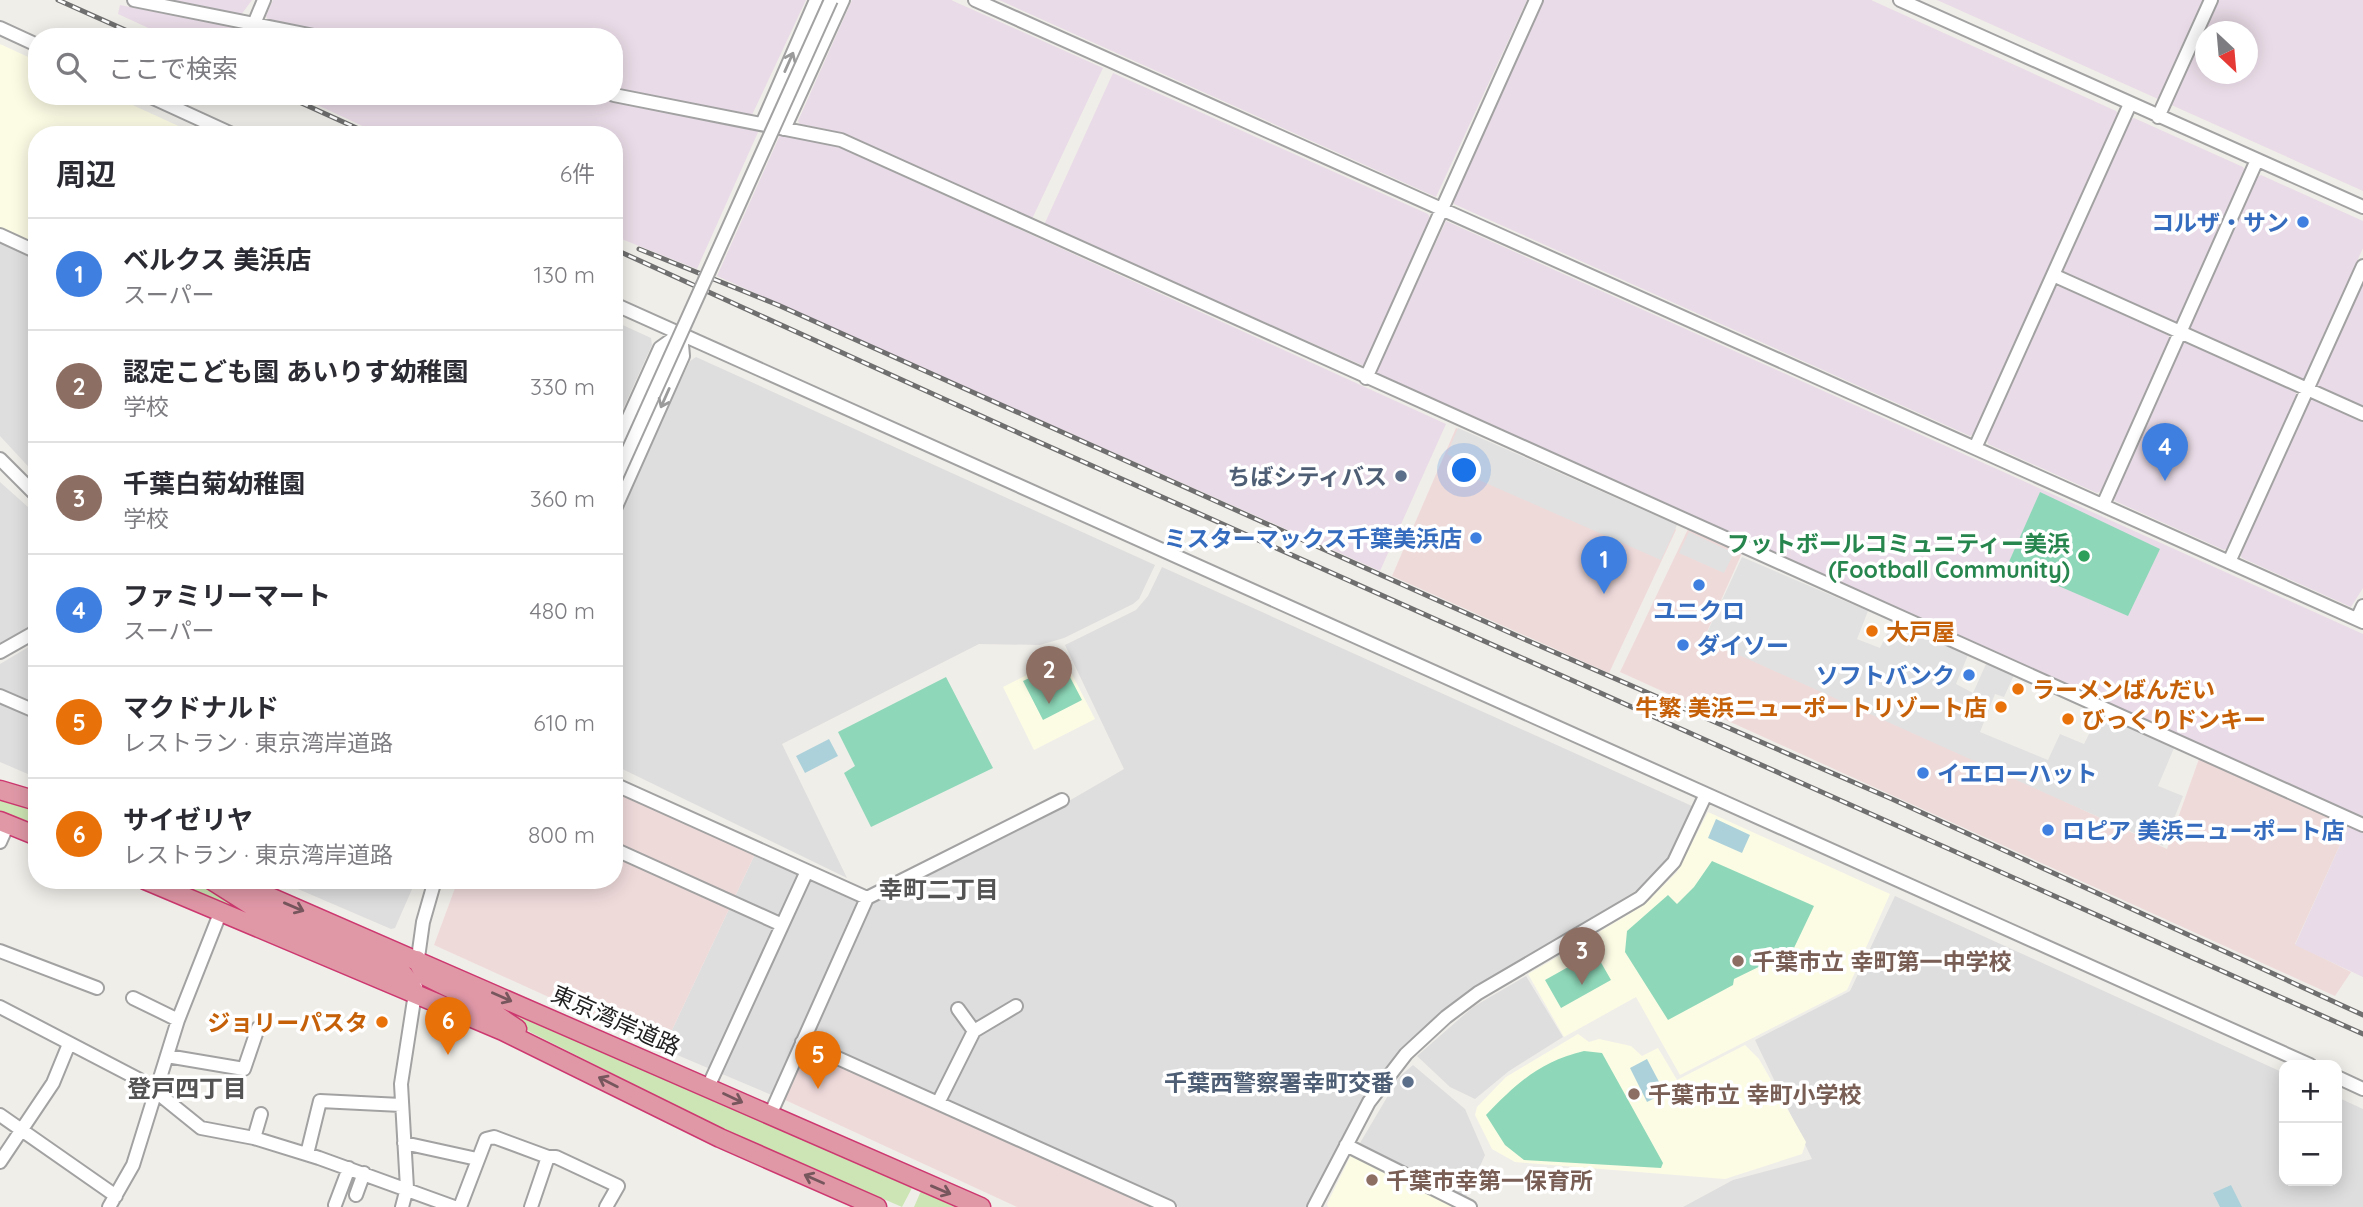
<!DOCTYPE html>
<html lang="ja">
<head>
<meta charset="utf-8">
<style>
  :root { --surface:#fff; --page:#f7f7f7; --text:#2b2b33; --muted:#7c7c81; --line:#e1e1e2; --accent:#bf1317 }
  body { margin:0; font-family:Quicksand,"Noto Sans JP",sans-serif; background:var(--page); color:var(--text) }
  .controls { position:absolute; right:21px; bottom:21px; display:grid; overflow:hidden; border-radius:14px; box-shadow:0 4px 18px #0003 }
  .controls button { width:63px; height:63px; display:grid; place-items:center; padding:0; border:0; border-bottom:2px solid var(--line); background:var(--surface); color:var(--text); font:35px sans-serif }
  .compass { position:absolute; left:2195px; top:21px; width:63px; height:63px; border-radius:50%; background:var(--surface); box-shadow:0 4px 18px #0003; rotate:154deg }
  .you { position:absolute; left:1465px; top:471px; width:24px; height:24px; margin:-18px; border:5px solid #fff; border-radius:50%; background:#1a73e8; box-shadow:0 0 0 10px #1a73e833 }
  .badge { display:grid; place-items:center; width:46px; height:46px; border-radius:50%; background:var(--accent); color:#fff; font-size:23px; font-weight:700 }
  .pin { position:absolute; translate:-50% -58px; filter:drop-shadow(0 2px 4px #0008) }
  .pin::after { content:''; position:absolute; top:37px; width:24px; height:21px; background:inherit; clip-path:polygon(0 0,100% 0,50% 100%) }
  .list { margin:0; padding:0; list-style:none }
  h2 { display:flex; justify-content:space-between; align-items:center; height:91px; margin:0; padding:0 28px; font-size:30px }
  h2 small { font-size:23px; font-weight:400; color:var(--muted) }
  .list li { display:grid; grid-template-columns:46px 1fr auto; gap:21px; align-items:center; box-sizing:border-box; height:112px; padding:0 28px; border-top:2px solid var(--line) }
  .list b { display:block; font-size:26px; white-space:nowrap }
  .list p { margin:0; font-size:23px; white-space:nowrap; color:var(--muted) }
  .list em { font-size:23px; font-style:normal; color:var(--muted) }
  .icon { flex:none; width:38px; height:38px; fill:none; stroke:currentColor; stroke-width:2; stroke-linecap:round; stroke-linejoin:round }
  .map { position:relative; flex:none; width:2363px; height:1207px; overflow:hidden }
  .search { position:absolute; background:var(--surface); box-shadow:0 4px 18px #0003; left:28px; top:28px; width:595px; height:77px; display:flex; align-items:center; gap:18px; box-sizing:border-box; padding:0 24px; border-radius:28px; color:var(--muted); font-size:26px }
  .panel { position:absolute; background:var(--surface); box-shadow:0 4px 18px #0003; left:28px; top:126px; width:595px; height:763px; border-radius:28px }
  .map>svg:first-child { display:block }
  .residential { fill:#dfdede }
  .commercial { fill:#efdada }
  .industrial { fill:#e9dbe7; fill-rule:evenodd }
  .education { fill:#fcfce5 }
  .grass { fill:#cde5b4 }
  .pitch { fill:#8ed8b9 }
  .parking { fill:#e1e1e1 }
  .water { fill:#add1da }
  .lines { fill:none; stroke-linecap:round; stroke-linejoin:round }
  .minor-casing { stroke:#a2a2a2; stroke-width:16 }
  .highway-casing { stroke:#cc386f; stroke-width:21 }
  .minor { stroke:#fff; stroke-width:12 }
  .highway { stroke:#e098a7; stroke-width:18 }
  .rail-casing { stroke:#6f6f6f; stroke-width:5 }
  .rail { stroke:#fff; stroke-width:2.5; stroke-dasharray:8; stroke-linecap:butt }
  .minor-bridge-casing { stroke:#a2a2a2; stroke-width:16; stroke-linecap:butt }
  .minor-bridge { stroke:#fff; stroke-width:12 }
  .oneway { stroke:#9b9b9b }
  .oneway2 { stroke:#77575d }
  .shop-dot { fill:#3f7fe0; stroke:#fff; stroke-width:2.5 }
  .service-dot { fill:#5c6f8a; stroke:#fff; stroke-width:2.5 }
  .leisure-dot { fill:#2e9e5b; stroke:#fff; stroke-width:2.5 }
  .food-dot { fill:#e8710a; stroke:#fff; stroke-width:2.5 }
  .education-dot { fill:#8d6e63; stroke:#fff; stroke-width:2.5 }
  .labels { text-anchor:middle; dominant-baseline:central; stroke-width:7; stroke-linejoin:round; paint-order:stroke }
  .shop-label { font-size:23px; font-weight:bold; fill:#366cbe; stroke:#fff; text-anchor:end }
  .service-label { font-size:23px; font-weight:bold; fill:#4e5e75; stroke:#fff; text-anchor:end }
  .leisure-label { font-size:23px; font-weight:bold; fill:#27864d; stroke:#fff; text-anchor:end }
  .food-label { font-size:23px; font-weight:bold; fill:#c56008; stroke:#fff; text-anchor:start }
  .education-label { font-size:23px; font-weight:bold; fill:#785e54; stroke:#fff; text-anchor:start }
  .street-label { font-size:23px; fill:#212121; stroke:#fff }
  .neighbourhood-label { font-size:24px; font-weight:bold; fill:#545454; stroke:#fff }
</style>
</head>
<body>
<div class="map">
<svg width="2363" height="1207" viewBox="0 0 2363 1207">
  <rect width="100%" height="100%" fill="#f0eee9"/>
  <path class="residential" d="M0 243 37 260V476L0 436Z
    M614 321 651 338 652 345 614 429Z
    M696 357 1155 565 1139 599 1133 604 1064 638 1040 645 979 644 782 744 847 878 614 765V522L690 361Z
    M0 482 37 515V622L0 643Z
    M1162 567 1692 806 1671 854 1644 886 1488 979 1457 999 1414 1036 1368 1092 1306 1207H1179L808 1040 870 902 1055 809 1124 769 1065 645 1136 610 1148 596Z
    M37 642V700L27 703 0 691V664Z
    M0 700 37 716V778L0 762Z
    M755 854 857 899 859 905 774 1096 663 1049Z
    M277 880H416L395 928 391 929Z
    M1895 896 2284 1073V1181H2337V1097L2363 1109V1207H1683L1733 1180 1812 1159 1755 1040 1850 991Z
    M1526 976 1563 1037 1509 1071 1475 1099 1450 1087 1417 1056 1473 1007Z
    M1413 1065 1465 1109 1485 1155 1466 1197 1360 1143 1399 1077Z"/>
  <path class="commercial" d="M1456 428 1674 525 1676 530 1609 673 1392 576Z
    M1688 529 1742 553 1706 634 2167 849 2200 756 2349 825 2295 944 2351 972 2335 996 1620 672Z
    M614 790 755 854 663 1049 434 945 458 880H614Z
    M806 1051 1152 1207H1017L783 1099Z"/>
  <path class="industrial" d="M165 0H252L241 15Z
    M273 0H806L752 115 614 88V37H352L268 20 266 16Z
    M852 0H951L1103 68 1032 219 835 131 800 124 798 121Z
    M999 0H1527L1436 197Z
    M1542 0H1871L2116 111 2118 114 1975 434 1970 436 1454 204 1453 201Z
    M1937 0H2363V191ZM2206 32H2248V74H2206Z
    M120 5 283 37H168L118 14Z
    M1113 73 1428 214 1430 218 1364 366 1044 225Z
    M298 96H588L759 130 697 269 614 236V135H382Z
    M2134 118 2243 167 2245 171 2178 321 2174 323 2065 274 2063 270 2130 120Z
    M780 135 830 143 1446 424 1380 571 717 276Z
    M2261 175 2363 221V248L2305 378 2301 380 2191 331 2190 327 2257 177Z
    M1446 221 2363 634V817L1378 375 1376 371Z
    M2363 279V407L2318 387 2317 383Z
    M2059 286 2168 335 2170 339 2101 491 2097 493 1988 444 1987 439 2055 287Z
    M2186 342 2295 392 2297 395 2228 548 2224 550 2115 501 2113 497 2182 344Z
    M2313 399 2363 422V588L2351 607 2242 558 2240 554 2309 401Z
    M2349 825 2363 831V977L2295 945Z"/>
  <path class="education" d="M0 44 37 61V96H113L198 135H37V246L0 229Z
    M1063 657 1095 719 1034 750 1003 687Z
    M1708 812 1890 894 1847 990 1680 1075 1636 997 1564 1037 1528 974 1596 935 1601 936 1599 932 1644 905 1677 872Z
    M1578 1034 1589 1042 1599 1039 1631 1046 1642 1056 1658 1048 1677 1080 1745 1045 1759 1059 1806 1142 1802 1154 1725 1179 1515 1162 1492 1149 1475 1115 1477 1107 1506 1077Z
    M1355 1153 1458 1207H1328L1327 1204 1351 1155Z"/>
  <path class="grass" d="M0 796 37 809V827L0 812Z
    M168 880H205L395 976 190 889Z
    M468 994 564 1033 912 1188 902 1207 729 1132 532 1033Z
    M921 1191 955 1207H914Z"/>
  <path class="pitch" d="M2040 492 2160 549 2128 616 2008 564Z
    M1062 662 1082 700 1043 720 1023 681Z
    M946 677 993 768 871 827 844 773 855 766 838 732Z
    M1712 861 1814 906 1793 950 1734 979 1733 985 1668 1020 1625 952 1627 931 1668 895 1677 904 1694 887Z
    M1595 952 1611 980 1561 1008 1545 980Z
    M1584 1051 1602 1053 1663 1163 1661 1168 1524 1160 1505 1145 1486 1115C1517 1083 1539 1062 1584 1051Z"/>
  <path class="parking" d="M1458 428 1677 525 1661 560 1454 469 1458 460 1447 454Z
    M1689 532 1734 553 1724 573 1679 553Z
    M1742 557 1868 611 1857 639 1880 648 1893 621 1968 655 1956 684 1973 693 1986 664 2014 675 2004 697 1995 694 1980 732 2048 760 2060 734 2084 744 2100 712 2174 748 2158 786 2183 796 2163 846 1708 641 1706 635Z"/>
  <path class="water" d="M829 739 838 756 805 773 796 756Z
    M1716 819 1750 835 1742 853 1708 838Z
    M1647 1059 1665 1093 1647 1102 1630 1068Z
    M2231 1185 2242 1207H2220L2213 1193Z"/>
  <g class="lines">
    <g class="minor-casing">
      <path id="minor" d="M134 0 319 37
        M975 0 2363 622
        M1900 0 2363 207
        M254 24 264 0
        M0 28 37 45
        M614 95 841 140 2363 825
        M149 96 234 135
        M2158 117 2211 0
        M762 124 816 0
        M784 129 843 0
        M0 235 37 252
        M2053 275 2363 414
        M614 304 2310 1065
        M1366 378 1536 0
        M1975 448 2130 104
        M614 450 660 348 681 333 683 356 614 511
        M0 459 37 496
        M2103 505 2257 160
        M2229 562 2363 266
        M2357 619 2363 606
        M0 652 37 631
        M0 696 37 712
        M614 784 867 898
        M0 842 8 824
        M614 849 780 924
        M0 951 97 988
        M417 965 423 922 435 880
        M133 998 178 1020
        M0 1007 144 1082 201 1128 254 1138 319 1158 454 1207
        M958 1009 974 1031
        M802 1042 1169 1207
        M167 1056 244 1069 258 1028
        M2337 1077 2363 1089
        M708 1087 807 871
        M941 1097 974 1031 1016 1006
        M0 1115 116 1196
        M770 1115 867 898 1062 800
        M254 1138 261 1114
        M404 1143 477 1159
        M1346 1145 1470 1207
        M307 1154 320 1101 401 1105
        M0 1162 53 1083 69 1044
        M356 1195 364 1173
        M335 1205 349 1168
        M109 1207 133 1165 178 1020 221 911
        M402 1207 407 1188 401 1084 416 987
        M460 1207 486 1139 494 1137 548 1157
        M531 1207 548 1157H556L618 1186 606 1207
        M1314 1207 1369 1102 1406 1054 1446 1017 1478 993 1640 898 1674 862 1706 794"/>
    </g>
    <g class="highway-casing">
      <path id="highway" d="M0 790 37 801
        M0 821 37 836
        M145 880 503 1031 720 1138 877 1207
        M211 880 252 906 397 969 404 975 416 994
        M231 880 981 1207
        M417 960 425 976 476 1001 517 1029"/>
    </g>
    <use href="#minor" class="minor"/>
    <use href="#highway" class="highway"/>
    <g class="rail-casing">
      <path id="rail" d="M58 0 141 37
        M286 96 372 135
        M614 249 1010 429 2363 1034
        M639 249 778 305 1524 639 1892 799 2363 1015"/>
    </g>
    <use href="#rail" class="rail"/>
    <g class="minor-bridge-casing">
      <path id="minor-bridge" d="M614 482 831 0"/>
    </g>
    <use href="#minor-bridge" class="minor-bridge"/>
  </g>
  <defs><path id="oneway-shaft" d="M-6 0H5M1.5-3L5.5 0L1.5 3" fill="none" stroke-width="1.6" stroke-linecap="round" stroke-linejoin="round" transform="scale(1.75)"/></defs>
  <g class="oneway">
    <use href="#oneway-shaft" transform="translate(789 62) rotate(-66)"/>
    <use href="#oneway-shaft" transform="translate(665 398) rotate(114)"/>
  </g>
  <g class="oneway2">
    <use href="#oneway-shaft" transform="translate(294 907) rotate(23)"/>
    <use href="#oneway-shaft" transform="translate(502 997) rotate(24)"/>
    <use href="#oneway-shaft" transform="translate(608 1082) rotate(-153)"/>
    <use href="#oneway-shaft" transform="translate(733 1098) rotate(25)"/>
    <use href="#oneway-shaft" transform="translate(814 1179) rotate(-156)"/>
    <use href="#oneway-shaft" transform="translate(941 1190) rotate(23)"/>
  </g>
  <g class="shop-dot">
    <circle cx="2303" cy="222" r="7"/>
    <circle cx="1476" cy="538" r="7"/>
    <circle cx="1699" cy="585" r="7"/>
    <circle cx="1683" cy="645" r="7"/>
    <circle cx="1969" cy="675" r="7"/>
    <circle cx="1923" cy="773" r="7"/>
    <circle cx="2048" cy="830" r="7"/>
  </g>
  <g class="service-dot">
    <circle cx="1401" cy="476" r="7"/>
    <circle cx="1408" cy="1082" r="7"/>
  </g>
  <circle class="leisure-dot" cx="2084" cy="556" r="7"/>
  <g class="food-dot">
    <circle cx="1872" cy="631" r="7"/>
    <circle cx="2018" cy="689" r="7"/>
    <circle cx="2001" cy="707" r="7"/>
    <circle cx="2068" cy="719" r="7"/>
    <circle cx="382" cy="1022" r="7"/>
  </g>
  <g class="education-dot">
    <circle cx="1738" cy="961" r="7"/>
    <circle cx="1634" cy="1094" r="7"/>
    <circle cx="1372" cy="1180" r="7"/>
  </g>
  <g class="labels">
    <g class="shop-label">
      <text x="2289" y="222">コルザ・サン</text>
      <text x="1462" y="538">ミスターマックス千葉美浜店</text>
      <text x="1699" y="610" text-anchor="middle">ユニクロ</text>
      <text x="1697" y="645" text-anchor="start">ダイソー</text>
      <text x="1955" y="675">ソフトバンク</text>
      <text x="1937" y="773" text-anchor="start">イエローハット</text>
      <text x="2062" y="830" text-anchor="start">ロピア 美浜ニューポート店</text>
    </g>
    <g class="service-label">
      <text x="1387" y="476">ちばシティバス</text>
      <text x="1394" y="1082">千葉西警察署幸町交番</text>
    </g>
    <g class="leisure-label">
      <text x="2070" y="543">フットボールコミュニティー美浜<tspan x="2070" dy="26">(Football Community)</tspan></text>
    </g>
    <g class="food-label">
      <text x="1886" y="631">大戸屋</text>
      <text x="2032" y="689">ラーメンばんだい</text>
      <text x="1987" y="707" text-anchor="end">牛繁 美浜ニューポートリゾート店</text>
      <text x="2082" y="719">びっくりドンキー</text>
      <text x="368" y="1022" text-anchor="end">ジョリーパスタ</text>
    </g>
    <g class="education-label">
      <text x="1752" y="961">千葉市立 幸町第一中学校</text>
      <text x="1648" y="1094">千葉市立 幸町小学校</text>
      <text x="1386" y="1180">千葉市幸第一保育所</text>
    </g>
    <g class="street-label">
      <text transform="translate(616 1020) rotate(24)">東京湾岸道路</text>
    </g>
    <g class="neighbourhood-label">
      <text x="939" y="889">幸町二丁目</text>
      <text x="187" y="1088">登戸四丁目</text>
    </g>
  </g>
</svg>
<div class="controls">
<button>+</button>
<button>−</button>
</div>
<svg class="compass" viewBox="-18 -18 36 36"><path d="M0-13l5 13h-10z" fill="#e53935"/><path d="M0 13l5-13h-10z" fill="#7c7c81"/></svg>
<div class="you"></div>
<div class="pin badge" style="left:1604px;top:594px;background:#3f7fe0">1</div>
<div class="pin badge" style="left:1049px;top:704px;background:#8d6e63">2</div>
<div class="pin badge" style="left:1582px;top:985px;background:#8d6e63">3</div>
<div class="pin badge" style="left:2165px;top:481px;background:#3f7fe0">4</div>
<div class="pin badge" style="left:818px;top:1089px;background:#e8710a">5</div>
<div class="pin badge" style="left:448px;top:1055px;background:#e8710a">6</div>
<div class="search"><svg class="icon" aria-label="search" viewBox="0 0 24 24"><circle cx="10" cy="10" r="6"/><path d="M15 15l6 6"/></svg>ここで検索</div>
<section class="panel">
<h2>周辺<small>6件</small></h2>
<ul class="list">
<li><span class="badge" style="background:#3f7fe0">1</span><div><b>ベルクス 美浜店</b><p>スーパー</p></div><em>130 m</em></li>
<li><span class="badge" style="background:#8d6e63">2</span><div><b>認定こども園 あいりす幼稚園</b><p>学校</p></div><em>330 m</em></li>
<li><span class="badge" style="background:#8d6e63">3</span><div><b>千葉白菊幼稚園</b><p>学校</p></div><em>360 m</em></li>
<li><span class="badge" style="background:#3f7fe0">4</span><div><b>ファミリーマート</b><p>スーパー</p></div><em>480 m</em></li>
<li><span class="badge" style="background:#e8710a">5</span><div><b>マクドナルド</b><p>レストラン · 東京湾岸道路</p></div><em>610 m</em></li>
<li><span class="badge" style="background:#e8710a">6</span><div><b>サイゼリヤ</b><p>レストラン · 東京湾岸道路</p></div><em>800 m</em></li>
</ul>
</section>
</div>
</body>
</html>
